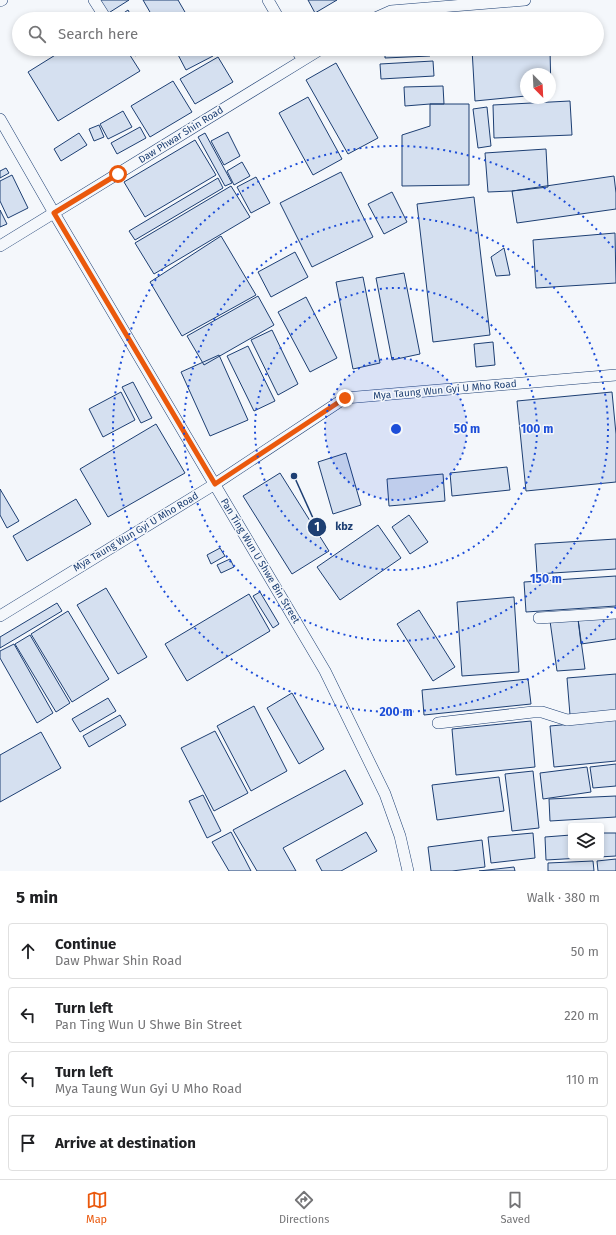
<!DOCTYPE html>
<html lang="en">
<head>
<meta charset="utf-8">
<style>
  :root { --surface:#fff; --page:#f2f2f2; --text:#202124; --muted:#757577; --line:#e0e0e0; --accent:#ea580c }
  body { margin:0; font-family:"Fira Sans",sans-serif; background:var(--page); color:var(--text) }
  .controls { position:absolute; right:12px; bottom:12px; display:grid; overflow:hidden; border-radius:4px; box-shadow:0 2px 6px #0003 }
  .controls button { width:36px; height:36px; display:grid; place-items:center; padding:0; border:0; border-bottom:1px solid var(--line); background:var(--surface); color:var(--text); font:20px sans-serif }
  .compass { position:absolute; left:520px; top:68px; width:36px; height:36px; border-radius:50%; background:var(--surface); box-shadow:0 2px 6px #0003; rotate:156deg }
  .stop { position:absolute; width:12px; height:12px; margin:-9px; border:3px solid #ea580c; border-radius:50%; background:#fff }
  .stop.end { background:#ea580c; border-color:#fff; box-shadow:0 1px 4px #0008 }
  .list { margin:0; padding:0; list-style:none }
  h2 { display:flex; justify-content:space-between; align-items:center; height:52px; margin:0; padding:0 16px; font-size:17px }
  h2 small { font-size:13px; font-weight:400; color:var(--muted) }
  .list li { display:grid; grid-template-columns:26px 1fr auto; gap:12px; align-items:center; box-sizing:border-box; height:56px; margin:0 8px 8px; padding:0 8px; border:1px solid var(--line); border-radius:4px }
  .list b { display:block; font-size:15px; white-space:nowrap }
  .list p { margin:0; font-size:13px; white-space:nowrap; color:var(--muted) }
  .list em { font-size:13px; font-style:normal; color:var(--muted) }
  .icon { flex:none; width:22px; height:22px; fill:none; stroke:currentColor; stroke-width:2; stroke-linecap:round; stroke-linejoin:round }
  .map { position:relative; flex:none; width:616px; height:871px; overflow:hidden }
  .search { position:absolute; background:var(--surface); box-shadow:0 2px 6px #0003; left:12px; right:12px; top:12px; height:44px; display:flex; align-items:center; gap:10px; box-sizing:border-box; padding:0 14px; border-radius:22px; color:var(--muted); font-size:15px }
  .sheet { height:308px; background:var(--surface) }
  nav { display:flex; justify-content:space-around; align-items:center; box-sizing:border-box; height:56px; border-top:1px solid var(--line); background:var(--surface); font-size:11px; color:var(--muted) }
  nav a { display:grid; justify-items:center; gap:2px }
  nav .on { color:var(--accent) }
  .map>svg:first-child { display:block }
  .building { fill:#d5e0f0; stroke:#1d3f73 }
  .lines { fill:none; stroke-linecap:round; stroke-linejoin:round }
  .minor-casing { stroke:#1d3f73; stroke-width:12 }
  .minor { stroke:#f4f7fb; stroke-width:11 }
  .route { stroke:#ea580c; stroke-width:5 }
  .ring { fill:none; stroke:#1d4ed8; stroke-width:2; stroke-dasharray:2 4 }
  .labels { text-anchor:middle; dominant-baseline:central; stroke-width:3; stroke-linejoin:round; paint-order:stroke }
  .street-label { font-size:10px; fill:#1d3f73; stroke:#f4f7fb }
  .centre { fill:#1d4ed8; stroke:#f4f7fb; stroke-width:2 }
  .ring-label { font-size:12px; text-anchor:middle; font-weight:bold; fill:#1d4ed8; stroke:#f4f7fb; stroke-width:3; stroke-linejoin:round; paint-order:stroke }
  .leader { fill:none; stroke:#1d3f73; stroke-width:1.5 }
  .callout-dot { fill:#1d3f73; stroke:#f4f7fb; stroke-width:1.5 }
  .mark-label { font-size:12px; text-anchor:middle; font-weight:bold; fill:#fff }
  .callout-label { font-size:11px; text-anchor:middle; font-weight:bold; fill:#1d3f73; stroke:#f4f7fb; stroke-width:3; stroke-linejoin:round; paint-order:stroke }
</style>
</head>
<body>
<div class="map">
<svg width="616" height="871" viewBox="0 0 616 871">
  <rect width="100%" height="100%" fill="#f4f7fb"/>
  <path class="building" d="M99 0H129L107 14Z
    M143 0H178L189 19H154Z
    M308 0H337L315 13Z
    M128 10 133 19H115Z
    M65 49H126L140 71 58 121 28 72Z
    M130 49H146L135 56Z
    M175 49H209L213 56 186 70Z
    M385 49H430V56L385 58Z
    M472 49H550L551 94H550V74H526V96L475 101Z
    M218 57 233 82 195 104 180 79Z
    M433 61 434 76 381 79 380 64Z
    M336 63 378 138 348 154 306 80Z
    M173 81 192 112 150 137 131 106Z
    M443 86 444 104H430L405 106 404 87Z
    M308 97 342 159 313 175 279 113Z
    M570 101 572 135 494 138 493 105Z
    M430 104H469V185L402 186V135L430 126Z
    M487 107 491 146 478 148 473 109Z
    M123 111 132 127 108 139 100 124Z
    M99 125 104 137 94 141 89 129Z
    M140 127 146 138 117 154 111 143Z
    M228 132 240 156 224 165 211 141Z
    M79 133 87 145 61 161 54 149Z
    M205 133 232 183 225 186 198 137Z
    M195 140 216 175 145 217 124 182Z
    M546 149 548 187 512 191 488 192 485 153Z
    M242 162 250 176 234 185 227 171Z
    M6 168 9 173 0 178V171Z
    M341 172 373 237 312 267 280 203Z
    M12 175 28 208 8 218 0 201V181Z
    M614 176 616 193V209L517 223 512 191Z
    M256 177 270 203 251 213 237 187Z
    M218 178 223 188 135 240 129 231Z
    M231 186 250 217 154 274 135 243Z
    M392 192 407 222 384 234 368 204Z
    M474 197 490 335 433 342 417 204Z
    M0 210 7 224 0 227Z
    M615 233 616 283 536 288 533 240Z
    M221 236 256 295 182 336 150 282Z
    M504 248 510 275 496 276 491 257Z
    M295 252 308 277 271 297 258 272Z
    M404 273 420 354 392 360 376 278Z
    M363 277 380 363 353 369 336 282Z
    M258 296 274 325 204 365 187 336Z
    M306 297 337 358 310 372 278 312Z
    M272 330 298 384 278 395 251 340Z
    M493 342 495 365 476 367 474 344Z
    M248 346 275 401 254 411 227 356Z
    M219 355 248 420 210 436 181 372Z
    M133 382 152 418 141 423 122 387Z
    M121 392 135 420 103 437 89 409Z
    M612 392 616 434V482L526 491 517 401Z
    M156 424 185 473 108 517 80 469Z
    M346 453 361 505 333 514 318 462Z
    M507 467 510 490 452 496 450 473Z
    M280 473 329 551 292 574 243 496Z
    M443 474 445 501 389 506 387 479Z
    M0 489 19 521 7 528 0 515Z
    M76 499 91 524 27 561 13 536Z
    M409 515 428 542 410 554 392 527Z
    M378 525 401 558 340 600 317 567Z
    M616 539V569L537 574 535 544Z
    M220 548 225 556 211 564 207 555Z
    M230 559 234 567 221 573 217 565Z
    M616 576V606L526 612 524 582Z
    M106 588 147 657 118 674 77 605Z
    M260 592 279 624 273 628 253 596Z
    M249 594 270 631 187 681 165 644Z
    M514 597 519 672 462 676 457 602Z
    M57 603 62 611 0 648V637Z
    M419 610 455 667 433 681 397 624Z
    M68 611 109 679 72 702 31 634Z
    M616 617V639L581 644 578 619Z
    M578 619 585 669 557 671 550 621Z
    M30 635 70 703 56 712 15 644Z
    M14 644 53 713 37 723 0 658V651Z
    M616 674V711L570 715 567 678Z
    M528 679 531 704 424 715 422 690Z
    M292 693 324 749 299 764 267 708Z
    M108 698 116 711 80 732 72 719Z
    M254 706 287 771 251 791 217 726Z
    M120 715 126 725 89 747 83 736Z
    M616 720V761L554 767 550 726Z
    M531 721 535 767 456 775 452 729Z
    M215 731 248 793 214 811 181 748Z
    M41 732 61 768 0 802V755Z
    M616 764V786L593 788 590 767Z
    M587 767 591 792 543 799 540 773Z
    M345 770 363 804 283 848 296 871H257L233 830Z
    M533 771 539 828 512 831 505 774Z
    M499 777 504 811 437 820 432 785Z
    M203 795 221 831 207 838 189 801Z
    M616 796V817L550 821 549 799Z
    M231 832 251 871H229L212 842Z
    M366 832 377 851 341 871H322L316 860Z
    M533 833 535 858 491 863 488 837Z
    M601 833H616V856L546 860 545 837 571 835V856H601Z
    M482 840 485 867 452 871H431L428 847Z
    M616 859V871H598L597 861Z
    M593 861 594 871H548V863Z
    M514 867 515 871H479Z"/>
  <g class="lines">
    <g class="minor-casing">
      <path id="minor" d="M94 0 103 14
        M268 0 279 19
        M0 1 2 0
        M373 19 391 11 525 0
        M296 49 303 60
        M0 119 54 213 325 671 385 794 400 836 408 871
        M0 246 321 49
        M0 616 215 484 345 398 616 375
        M539 618 616 613
        M438 723 533 712H542L567 720 616 715"/>
    </g>
    <use href="#minor" class="minor"/>
  </g>
  <g class="lines">
    <path class="route" d="M118 174 54 213 215 484 345 398"/>
  </g>
  <circle cx="396" cy="429" r="71" fill="#1d4ed8" fill-opacity=".12"/>
  <g class="ring">
    <circle cx="396" cy="429" r="71"/>
    <circle cx="396" cy="429" r="141"/>
    <circle cx="396" cy="429" r="212"/>
    <path d="M616 607A283 283 0 1 1 616 251"/>
  </g>
  <g class="labels">
    <g class="street-label">
      <text transform="translate(181 135) rotate(-32)">Daw Phwar Shin Road</text>
      <text transform="translate(445 390) rotate(-5)">Mya Taung Wun Gyi U Mho Road</text>
      <text transform="translate(136 532) rotate(-31)">Mya Taung Wun Gyi U Mho Road</text>
      <text transform="translate(260 561) rotate(59)">Pan Ting Wun U Shwe Bin Street</text>
    </g>
  </g>
  <circle cx="396" cy="429" r="6" class="centre"/>
  <g class="ring-label">
    <text x="467" y="433">50 m</text>
    <text x="537" y="433">100 m</text>
    <text x="546" y="583">150 m</text>
    <text x="396" y="716">200 m</text>
  </g>
  <path class="leader" d="M294 476L317 527"/>
  <g class="callout-dot">
    <circle cx="294" cy="476" r="4"/>
    <circle cx="317" cy="527" r="10"/>
  </g>
  <g class="mark-label">
    <text x="317" y="531">1</text>
  </g>
  <g class="callout-label">
    <text x="344" y="530">kbz</text>
  </g>
</svg>
<div class="controls">
<button><svg class="icon" aria-label="layers" viewBox="0 0 24 24"><path d="M12 4l9 5-9 5-9-5zM3 14l9 5 9-5"/></svg></button>
</div>
<svg class="compass" viewBox="-18 -18 36 36"><path d="M0-13l5 13h-10z" fill="#e53935"/><path d="M0 13l5-13h-10z" fill="#757577"/></svg>
<div class="stop" style="left:118px;top:174px"></div>
<div class="stop end" style="left:345px;top:398px"></div>
<div class="search"><svg class="icon" aria-label="search" viewBox="0 0 24 24"><circle cx="10" cy="10" r="6"/><path d="M15 15l6 6"/></svg>Search here</div>
</div>
<section class="sheet">
<h2>5 min<small>Walk · 380 m</small></h2>
<ul class="list">
<li><svg class="icon" aria-label="ahead" viewBox="0 0 24 24"><path d="M12 20V5M6 11l6-6 6 6"/></svg><div><b>Continue</b><p>Daw Phwar Shin Road</p></div><em>50 m</em></li>
<li><svg class="icon" aria-label="left" viewBox="0 0 24 24"><path d="M17 20v-9H6M10 6l-5 5 5 5"/></svg><div><b>Turn left</b><p>Pan Ting Wun U Shwe Bin Street</p></div><em>220 m</em></li>
<li><svg class="icon" aria-label="left" viewBox="0 0 24 24"><path d="M17 20v-9H6M10 6l-5 5 5 5"/></svg><div><b>Turn left</b><p>Mya Taung Wun Gyi U Mho Road</p></div><em>110 m</em></li>
<li><svg class="icon" aria-label="arrive" viewBox="0 0 24 24"><path d="M6 21V4h12l-3 4 3 4H6"/></svg><div><b>Arrive at destination</b></div></li>
</ul>
</section>
<nav>
<a class="on"><svg class="icon" aria-label="map" viewBox="0 0 24 24"><path d="M3 6l6-2 6 2 6-2v14l-6 2-6-2-6 2zM9 4v14M15 6v14"/></svg>Map</a>
<a><svg class="icon" aria-label="directions" viewBox="0 0 24 24"><path d="M12 3l9 9-9 9-9-9zM9 14v-3h6M13 9l2 2-2 2"/></svg>Directions</a>
<a><svg class="icon" aria-label="saved" viewBox="0 0 24 24"><path d="M7 4h10v16l-5-4-5 4z"/></svg>Saved</a>
</nav>
</body>
</html>
